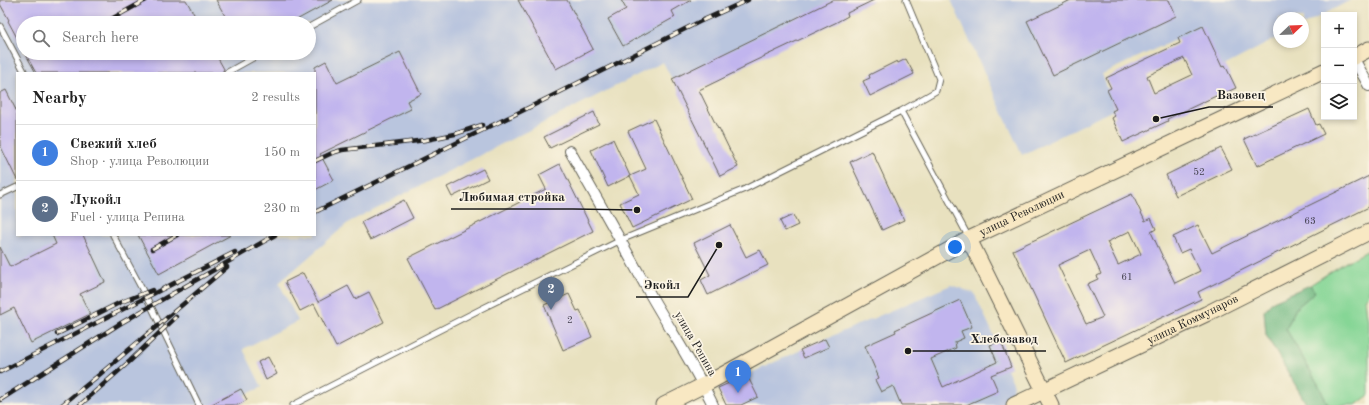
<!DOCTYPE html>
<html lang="en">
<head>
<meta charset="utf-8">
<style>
  :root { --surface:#fff; --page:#f2f2f2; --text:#222; --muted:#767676; --line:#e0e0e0; --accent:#0f766e }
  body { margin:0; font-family:"Old Standard TT",serif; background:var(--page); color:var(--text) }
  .controls { position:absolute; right:12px; top:12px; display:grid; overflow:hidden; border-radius:0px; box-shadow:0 2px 6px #0003 }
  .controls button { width:36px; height:36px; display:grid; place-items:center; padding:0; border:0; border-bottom:1px solid var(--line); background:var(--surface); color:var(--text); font:20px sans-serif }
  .compass { position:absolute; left:1273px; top:12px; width:36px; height:36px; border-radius:50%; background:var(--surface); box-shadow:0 2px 6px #0003; rotate:67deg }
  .you { position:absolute; left:955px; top:247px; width:14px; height:14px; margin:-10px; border:3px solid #fff; border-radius:50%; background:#1a73e8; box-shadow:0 0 0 6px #1a73e833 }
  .badge { display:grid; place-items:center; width:26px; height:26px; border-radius:50%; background:var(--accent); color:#fff; font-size:13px; font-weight:700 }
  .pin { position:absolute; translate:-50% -33px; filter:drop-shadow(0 1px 2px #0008) }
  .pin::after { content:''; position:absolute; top:21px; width:14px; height:12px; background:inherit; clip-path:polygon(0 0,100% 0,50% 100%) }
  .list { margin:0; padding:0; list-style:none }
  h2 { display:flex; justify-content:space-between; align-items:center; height:52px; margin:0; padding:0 16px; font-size:17px }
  h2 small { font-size:13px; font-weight:400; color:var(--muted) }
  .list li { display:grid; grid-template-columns:26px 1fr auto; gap:12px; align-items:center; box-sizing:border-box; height:56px; padding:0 16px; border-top:1px solid var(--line) }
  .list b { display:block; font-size:15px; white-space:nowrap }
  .list p { margin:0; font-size:13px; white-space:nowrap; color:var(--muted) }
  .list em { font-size:13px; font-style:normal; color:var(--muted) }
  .icon { flex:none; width:22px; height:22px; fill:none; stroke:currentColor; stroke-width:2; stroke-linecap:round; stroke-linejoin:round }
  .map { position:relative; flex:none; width:1369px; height:405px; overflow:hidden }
  .search { position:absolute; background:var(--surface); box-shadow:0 2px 6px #0003; left:16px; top:16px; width:300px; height:44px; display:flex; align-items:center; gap:10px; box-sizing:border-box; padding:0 14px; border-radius:22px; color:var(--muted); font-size:15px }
  .panel { position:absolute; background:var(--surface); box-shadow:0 2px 6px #0003; left:16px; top:72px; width:300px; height:164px; border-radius:0px }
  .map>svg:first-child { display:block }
  .industrial { fill:#b9c5de; fill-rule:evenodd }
  .green { fill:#86d696; stroke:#517959 }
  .forest { fill:#6cb77f; stroke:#446a4e }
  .building { fill:#c1b5ee; fill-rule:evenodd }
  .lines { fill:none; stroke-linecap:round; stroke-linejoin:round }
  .lane-casing { stroke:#636155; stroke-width:7 }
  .street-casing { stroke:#636155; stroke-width:12 }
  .secondary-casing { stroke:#636155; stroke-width:17 }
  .lane { stroke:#fff; stroke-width:5 }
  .street { stroke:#fff; stroke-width:10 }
  .secondary { stroke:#f8e8c3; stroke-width:15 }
  .rail-casing { stroke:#1c1c1c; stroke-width:4.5 }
  .rail { stroke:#fcf5e5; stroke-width:3; stroke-dasharray:9; stroke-linecap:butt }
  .labels { text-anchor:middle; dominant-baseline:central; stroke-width:3.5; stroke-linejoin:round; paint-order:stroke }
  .number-label { font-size:10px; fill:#454250 }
  .street-label { font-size:12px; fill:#1c1c1c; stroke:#fcf5e5 }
  .leader { fill:none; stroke:#1c1c1c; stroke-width:1.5 }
  .callout-dot { fill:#1c1c1c; stroke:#fcf5e5; stroke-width:1.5 }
  .callout-label { font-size:13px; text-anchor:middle; font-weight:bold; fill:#1c1c1c; stroke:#fcf5e5; stroke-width:3.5; stroke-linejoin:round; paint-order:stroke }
</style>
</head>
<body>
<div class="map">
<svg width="1369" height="405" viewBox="0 0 1369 405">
  <rect width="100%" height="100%" fill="#fcf5e5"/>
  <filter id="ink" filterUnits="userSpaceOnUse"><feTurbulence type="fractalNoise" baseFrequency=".025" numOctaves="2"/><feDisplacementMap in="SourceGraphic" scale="8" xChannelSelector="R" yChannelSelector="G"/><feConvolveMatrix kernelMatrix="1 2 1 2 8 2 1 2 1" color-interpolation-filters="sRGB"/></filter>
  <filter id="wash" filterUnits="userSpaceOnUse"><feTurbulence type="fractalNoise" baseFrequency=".012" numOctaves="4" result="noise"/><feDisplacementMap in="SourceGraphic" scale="16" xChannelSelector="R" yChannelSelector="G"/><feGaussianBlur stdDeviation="0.9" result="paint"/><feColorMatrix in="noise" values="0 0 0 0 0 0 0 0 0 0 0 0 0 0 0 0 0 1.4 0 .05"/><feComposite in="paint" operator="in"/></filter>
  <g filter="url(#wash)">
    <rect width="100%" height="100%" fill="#e8e1bf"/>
    <path class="industrial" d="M0 0H833L672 79 663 62 349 222 279 283 298 321 243 349 262 387 245 395 247 400 238 405H0ZM23 23H309V53H23ZM17 73H315V235H17Z
      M951 0H1351L1303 25V18H1279V37L1222 67 1202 27 1102 74 1115 109 1022 155Z
      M951 285 974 293 997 342 1001 341 1011 367 1007 369 1014 385 1009 400 998 405H726L718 388 825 339Z"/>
    <path class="green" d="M1369 250V294L1365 299 1367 316 1369 318V395L1356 405H1328L1318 384 1286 329 1296 308 1315 292 1310 285 1346 262Z"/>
    <path class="forest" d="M1310 285 1315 292 1296 308 1286 329 1318 384 1328 405H1307L1266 335 1264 311 1273 301Z"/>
    <g id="blocks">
      <path class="building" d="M0 0H186L199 23H23V49L8 21 9 20 0 4Z
        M216 0H333L291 23H229Z
        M518 0H567L593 49 556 69Z
        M621 0H691L672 11 675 17 623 46 608 19 626 9Z
        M833 0H874L847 13 848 16 835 23 744 66V68L699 90 718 129 719 128 738 167 720 176 672 79Z
        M1071 0H1169L1176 16 1053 75 1027 21Z
        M1203 26 1222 67 1225 65 1236 88 1216 97V96L1167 119 1168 121 1123 142 1112 118 1115 116 1112 111 1116 109 1107 90 1111 88 1106 78 1180 43 1178 38ZM1184 58 1192 75 1154 93 1147 76Z
        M400 52 421 94 407 101 411 109 320 154 334 180 315 190V67L326 61 337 83Z
        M25 53H215L224 69 222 73H36Z
        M906 59 914 74 870 96 863 81 870 78 869 75 897 61 898 63Z
        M6 90 17 112V180L0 145V93Z
        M1309 109 1316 125 1319 124 1324 134 1257 166 1244 139Z
        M594 112 599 124 550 148 544 137Z
        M654 119 692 199 632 228 620 203 639 194 630 176 646 169 628 131Z
        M613 139 630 176 608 187 591 150Z
        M1221 148 1232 169 1176 196 1166 175Z
        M872 151 904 220 882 230 850 162Z
        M560 164 593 231 435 310 408 258 546 189 539 175Z
        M483 169 488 179 452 197 447 187Z
        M1369 176V207L1198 292 1201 299 1066 363 1013 250 1132 194 1145 221 1151 218 1156 229 1151 232 1175 283 1200 271 1189 249 1180 253 1173 237 1198 225 1212 253ZM1130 231 1141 254 1118 265 1107 242ZM1090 250 1101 274 1097 276 1098 279 1087 284 1103 317 1086 324 1058 265Z
        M404 200 413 218 370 240 361 222Z
        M793 215 798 225 785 231 780 221Z
        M730 225 746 257 760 250 768 265 708 295 701 280 710 275 694 243Z
        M52 235H83L105 282 80 294 90 314 31 343 14 308 0 315V247L10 267 56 244Z
        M138 235H231L159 274Z
        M303 273 318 302 348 286 355 299 369 292 384 322 336 347 314 304 300 311 285 282Z
        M569 294 577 311 580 310 592 337 563 350 544 305Z
        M960 300 972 327 961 331 964 338 955 342 956 348 931 359 943 387 997 362 990 345 1001 341 1011 367 991 375 998 391 966 405H901L893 386 881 392 875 380 879 378 865 346 896 332 895 330Z
        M825 339 829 347 804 358 800 350Z
        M268 357 277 374 266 380 258 362Z
        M747 375 758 397 741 405H726L718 388Z
        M241 389 247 400 238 405H210Z"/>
    </g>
  </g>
  <g filter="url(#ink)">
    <use href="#blocks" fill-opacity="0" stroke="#636155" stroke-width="1"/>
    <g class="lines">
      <g class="lane-casing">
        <path id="lane" d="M0 26 25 73
          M309 27 358 0
          M226 73 262 53
          M901 111 936 91 939 79 906 0
          M0 195 17 187
          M113 235 151 306 199 405
          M293 405 481 309 621 240 745 189 901 111 969 238"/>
      </g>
      <g class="street-casing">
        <path id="street" d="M1354 59 1369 86
          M570 151C597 199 624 246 650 294 671 331 695 367 713 405"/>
      </g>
      <g class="secondary-casing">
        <g id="secondary">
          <path d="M1354 57 1369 49"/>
          <path d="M969 239 1051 405"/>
          <path id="s1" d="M664 405 704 385 969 239 1324 71"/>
          <path id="s2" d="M1014 405 1206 314 1369 232"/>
        </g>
      </g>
      <use href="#lane" class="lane"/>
      <use href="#street" class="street"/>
      <use href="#secondary" class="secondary"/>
      <g class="rail-casing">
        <path id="rail" d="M104 23 146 0
          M315 161 332 153 342 150 426 140 455 134 482 125
          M315 212 534 105 699 22 748 0
          M152 249 177 235
          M57 334 119 303 152 290
          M0 372 235 252
          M0 400 121 323 275 235
          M62 405 99 375 227 267
          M80 405 130 361 176 317"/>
      </g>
      <use href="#rail" class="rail"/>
    </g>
  </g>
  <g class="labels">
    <g class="number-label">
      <text x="1199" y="172">52</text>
      <text x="1310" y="221">63</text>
      <text x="1127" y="277">61</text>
      <text x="570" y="320">2</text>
    </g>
    <g class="street-label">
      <text stroke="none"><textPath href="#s1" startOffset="406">улица Революции</textPath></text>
      <text stroke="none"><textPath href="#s2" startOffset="198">улица Коммунаров</textPath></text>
      <text transform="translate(695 344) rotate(60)">улица Репина</text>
    </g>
  </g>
  <path class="leader" d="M1156 119L1209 107H1273M637 210L573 209H451M719 245L688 297H636M908 351L963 351H1046"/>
  <g class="callout-dot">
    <circle cx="1156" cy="119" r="4"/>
    <circle cx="637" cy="210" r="4"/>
    <circle cx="719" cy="245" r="4"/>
    <circle cx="908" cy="351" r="4"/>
  </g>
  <g class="callout-label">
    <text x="1241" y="99">Вазовец</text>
    <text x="512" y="201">Любимая стройка</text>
    <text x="662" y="289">Экойл</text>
    <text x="1004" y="343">Хлебозавод</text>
  </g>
</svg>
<div class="controls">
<button>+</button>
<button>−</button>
<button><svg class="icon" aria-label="layers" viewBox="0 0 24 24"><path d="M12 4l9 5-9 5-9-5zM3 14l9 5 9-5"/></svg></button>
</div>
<svg class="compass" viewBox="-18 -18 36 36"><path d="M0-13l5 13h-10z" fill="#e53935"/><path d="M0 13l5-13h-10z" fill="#767676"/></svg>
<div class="you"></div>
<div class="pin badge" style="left:738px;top:393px;background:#3f7fe0">1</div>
<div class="pin badge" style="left:551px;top:310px;background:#5c6f8a">2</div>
<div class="search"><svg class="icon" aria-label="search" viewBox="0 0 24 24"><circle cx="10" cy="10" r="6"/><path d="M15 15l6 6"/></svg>Search here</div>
<section class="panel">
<h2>Nearby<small>2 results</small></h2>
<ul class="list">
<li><span class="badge" style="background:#3f7fe0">1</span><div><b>Свежий хлеб</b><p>Shop · улица Революции</p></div><em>150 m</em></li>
<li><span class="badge" style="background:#5c6f8a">2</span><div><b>Лукойл</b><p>Fuel · улица Репина</p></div><em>230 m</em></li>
</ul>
</section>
</div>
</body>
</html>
